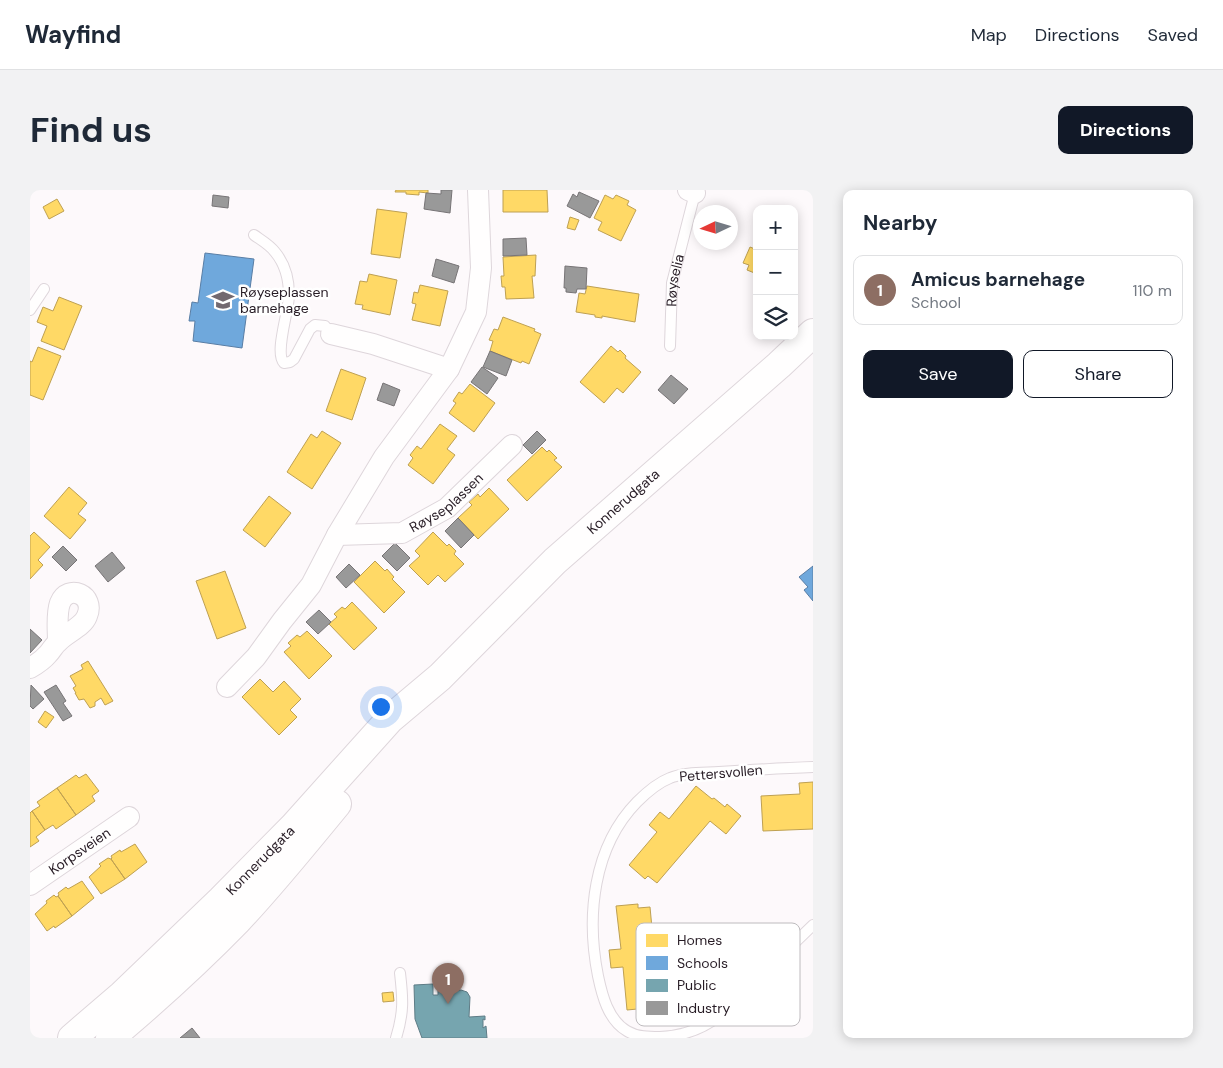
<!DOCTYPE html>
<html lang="en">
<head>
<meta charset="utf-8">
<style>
  :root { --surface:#fff; --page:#f2f2f3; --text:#1f2937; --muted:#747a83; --line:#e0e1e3; --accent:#111827 }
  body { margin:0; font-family:"DM Sans",sans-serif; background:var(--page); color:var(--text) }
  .controls { position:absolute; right:15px; top:15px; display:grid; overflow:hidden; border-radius:10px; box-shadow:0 2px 12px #0003 }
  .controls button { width:45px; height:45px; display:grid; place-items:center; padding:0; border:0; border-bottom:1px solid var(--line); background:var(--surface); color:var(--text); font:25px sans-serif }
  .compass { position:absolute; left:663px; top:15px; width:45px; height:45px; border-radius:50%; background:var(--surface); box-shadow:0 2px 12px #0003; rotate:266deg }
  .you { position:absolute; left:350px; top:516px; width:18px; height:18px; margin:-12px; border:4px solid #fff; border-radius:50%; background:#1a73e8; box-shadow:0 0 0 8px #1a73e833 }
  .badge { display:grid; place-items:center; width:32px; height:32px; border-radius:50%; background:var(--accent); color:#fff; font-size:16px; font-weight:700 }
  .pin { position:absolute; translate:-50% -41px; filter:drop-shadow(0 1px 2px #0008) }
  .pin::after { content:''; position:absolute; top:26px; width:18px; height:15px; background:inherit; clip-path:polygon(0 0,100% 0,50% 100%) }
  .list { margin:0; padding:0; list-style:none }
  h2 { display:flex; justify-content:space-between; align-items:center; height:65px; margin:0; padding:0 20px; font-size:21px }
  h2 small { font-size:16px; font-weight:400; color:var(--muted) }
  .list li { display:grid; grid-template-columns:32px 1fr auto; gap:15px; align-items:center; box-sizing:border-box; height:70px; margin:0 10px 10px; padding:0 10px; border:1px solid var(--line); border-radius:10px }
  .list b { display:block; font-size:19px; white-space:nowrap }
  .list p { margin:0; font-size:16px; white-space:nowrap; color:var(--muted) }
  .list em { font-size:16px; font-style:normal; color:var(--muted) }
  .actions { display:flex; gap:10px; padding:15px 20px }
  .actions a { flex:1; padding:11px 0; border:1px solid var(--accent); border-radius:10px; text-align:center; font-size:18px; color:var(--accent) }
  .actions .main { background:var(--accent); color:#fff }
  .icon { flex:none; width:28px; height:28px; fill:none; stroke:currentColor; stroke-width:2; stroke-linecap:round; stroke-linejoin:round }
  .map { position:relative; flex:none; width:783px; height:848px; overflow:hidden; border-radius:10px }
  header { display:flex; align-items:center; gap:30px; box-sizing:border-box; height:70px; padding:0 25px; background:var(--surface); border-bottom:1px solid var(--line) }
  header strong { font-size:24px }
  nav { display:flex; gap:28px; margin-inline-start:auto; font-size:18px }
  .intro { display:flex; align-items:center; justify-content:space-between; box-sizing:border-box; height:120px; padding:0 30px }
  h1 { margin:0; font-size:35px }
  .button { padding:12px 22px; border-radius:10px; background:var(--accent); color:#fff; font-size:18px; font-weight:700 }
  main { display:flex; gap:30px; padding:0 30px }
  aside { flex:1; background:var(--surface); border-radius:10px; box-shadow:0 2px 12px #0003 }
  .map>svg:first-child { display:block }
  .homes { fill:#ffd966; stroke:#bea052 }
  .schools { fill:#6fa8dc; stroke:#597ea5 }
  .public { fill:#76a5af; stroke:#5e7c86 }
  .industry { fill:#999; stroke:#777476 }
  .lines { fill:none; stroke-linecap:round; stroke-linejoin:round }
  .service-casing { stroke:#ded6db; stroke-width:12 }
  .minor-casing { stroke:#ded6db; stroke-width:22 }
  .secondary-casing { stroke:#ded6db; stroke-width:30 }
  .service { stroke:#fffefe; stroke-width:10 }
  .minor { stroke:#fffefe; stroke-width:20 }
  .secondary { stroke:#fffefe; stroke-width:28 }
  .labels { text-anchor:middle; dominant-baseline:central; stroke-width:5; stroke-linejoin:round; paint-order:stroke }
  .street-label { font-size:14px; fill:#271c25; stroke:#fff }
  .poi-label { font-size:14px; fill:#271c25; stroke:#fff; text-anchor:start }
  .key { fill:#fff; stroke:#bebbbe; stroke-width:1 }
  .key-label { font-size:14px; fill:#271c25 }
</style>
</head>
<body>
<header>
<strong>Wayfind</strong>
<nav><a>Map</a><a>Directions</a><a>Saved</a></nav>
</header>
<div class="intro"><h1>Find us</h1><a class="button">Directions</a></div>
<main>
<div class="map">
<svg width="783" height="848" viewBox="0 0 783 848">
  <rect width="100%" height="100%" fill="#fdf9fb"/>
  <path class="homes" d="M366 0H398V3L389 2V5L376 4V2H365Z
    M473 0H517L518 22H473Z
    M575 5 583 9 586 5 599 11 597 15 606 20 591 51 568 40 572 32 564 28Z
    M27 9 34 21 19 29 13 17Z
    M347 19 377 23 370 68 341 64Z
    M540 27 549 30 545 40 537 38Z
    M720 57 725 59 727 58V84L717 80 719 75 713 73Z
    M506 65 505 86H502L504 108 476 109 475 97H472L471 86H474L473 67Z
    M339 84 367 90 360 125 332 119 333 115 325 114 330 91 337 92Z
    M390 95 418 101 410 136 382 130 386 114 382 113 384 102 388 103Z
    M557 96 609 104 605 132 572 126V128L565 127V125L546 122 549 103 555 104Z
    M29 107 52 116 34 160 11 151 17 136 7 132 13 117 23 121Z
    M473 127 505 139 504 141 511 144 499 174 492 171 491 173 460 161 463 151 459 150 464 139 468 140Z
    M581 156 588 162 590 160 596 166 595 168 611 182 593 203 587 198 574 213 550 192Z
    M8 157 31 166 13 210 0 205V171L2 172Z
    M311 179 336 188 322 230 296 221Z
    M440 194 465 213 444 242 419 223 426 213 423 211 429 202 432 204Z
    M410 234 427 246 417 259 425 265 403 294 378 275 383 268 380 265 387 256 391 259Z
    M292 241 311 253 282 299 257 282 281 244 287 248Z
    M512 257 517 262 519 260 527 268 524 270 532 277 497 311 477 290Z
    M39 297 57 313 48 324 56 330 40 349 14 326Z
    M459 298 479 319 448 349 428 328 442 315 439 312 448 304 450 307Z
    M239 306 261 323 235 357 213 340Z
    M4 342 20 357 8 370 13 375 0 389V346Z
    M403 342 417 356 419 354 426 361 424 364 434 374 415 392 408 385 398 395 379 376 390 366 385 361Z
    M345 371 355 381 357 379 364 387 362 389 375 402 354 423 324 392Z
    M195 381 216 438 187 449 166 391Z
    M322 412 347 438 324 460 299 434 307 427 304 424 312 417 315 419Z
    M277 441 302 466 279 489 254 462 261 456 258 453 267 445 270 447Z
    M58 471 83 511 75 515 71 508 65 512V516L60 518 54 509 49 510 45 503H46L43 498 46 496 40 486 53 479 51 475Z
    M230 489 243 502 254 491 271 509 260 520 267 527 249 545 212 507Z
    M15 521 24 527 16 538 8 532Z
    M56 584 69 601 62 606 65 611 46 625 27 598 46 585 49 588Z
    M783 592V639L733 641 731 606 770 604 769 593Z
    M666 596 682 609 684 608 695 617 697 614 711 626 696 644 680 631 627 693 618 686 615 689 599 675 627 642 619 635 630 622 639 629Z
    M27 598 46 625 26 639 23 635 15 640 2 621 10 616 7 612Z
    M2 621 15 640 6 647 9 651 0 657V623Z
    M105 654 117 672 95 689 81 669 82 668 81 666 90 660 91 662Z
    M78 668 81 669 95 689 71 704 59 687 71 676 69 674Z
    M52 691 64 708 42 726 28 706 29 705 28 703 36 697 38 699Z
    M24 705 26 707 28 706 42 726 25 738 24 736 17 741 5 724 17 713 16 711Z
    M608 714V718L620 717 629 812 618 813V818L597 820 593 777 581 778 579 760 591 759 586 716Z
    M363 802 364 811 353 812 352 803Z"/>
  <path class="schools" d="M175 63 224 69 212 158 163 151 165 131H159L162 112 168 113Z
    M783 376V411L774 400 778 397 769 387Z"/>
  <path class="public" d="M403 794V805H408V801L431 800 437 802 440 807 439 827 455 826V830L453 829V838L456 836 457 848H392L385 829 384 795Z"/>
  <path class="industry" d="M411 0H422L420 23 394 19 396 3 411 4Z
    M549 2 569 11 560 28 537 16 543 4 547 7Z
    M183 5 199 7 198 18 182 16Z
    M496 48 497 65 473 66V49Z
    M406 69 429 76 424 93 402 86Z
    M535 76 557 78 556 99H547L546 103 536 102V98H534Z
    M460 161 482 170 476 186 453 177Z
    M452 177 468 188 457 204 441 192Z
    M641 185 658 199 644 214 628 200Z
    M353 193 370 200 364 216 347 210Z
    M507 241 516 250 502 264 493 255Z
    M428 328 444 345 431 358 415 341Z
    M365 353 380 368 367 381 352 366Z
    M33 356 47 370 36 381 22 367Z
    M82 362 95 378 78 392 65 376Z
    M319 374 330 385 316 398 306 387Z
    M289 420 301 432 288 444 276 432Z
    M0 439 12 450 0 463Z
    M1 495 14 509 3 519 0 516Z
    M26 495 36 511 33 513 42 526 33 531 14 502Z
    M162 838 170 848H150Z"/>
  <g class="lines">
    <g class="service-casing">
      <g id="service">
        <path d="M224 45C231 50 240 55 245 62 255 74 259 90 259 105 259 121 244 163 254 173L260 172 264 169 280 139 285 135 295 136 301 144"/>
        <path d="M0 120 14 99"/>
        <path id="s1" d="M640 156 642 93 665 3"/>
        <path d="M783 577C752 578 720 580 689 582 674 583 654 582 640 588 627 593 616 603 607 612 563 657 556 726 568 786 572 805 578 830 597 841 607 847 619 847 630 847 652 846 671 840 689 826L783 735"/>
        <path d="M366 848C374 822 373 809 370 783"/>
      </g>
    </g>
    <g class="minor-casing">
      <g id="minor">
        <path d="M658 0 665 3"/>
        <path d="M301 144 343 154 419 179"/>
        <path id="s2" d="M307 345 372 343 417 318 482 255"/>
        <path d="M0 478C7 474 13 470 18 464 22 460 24 455 28 452 36 443 53 437 57 426 66 405 38 393 30 413 26 424 28 440 28 452"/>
        <path d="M197 497 226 467 252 431 281 395 307 345 354 267 419 179 446 122 451 78 448 0"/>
        <path id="s3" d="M0 695 99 627"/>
      </g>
    </g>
    <g class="secondary-casing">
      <g id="secondary">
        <path id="s4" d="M42 848 92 805 191 710 264 636 360 529 410 487 525 371 749 175 783 143"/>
        <path d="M80 848C124 811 167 772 207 731 242 694 274 654 307 614"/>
      </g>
    </g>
    <use href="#service" class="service"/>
    <use href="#minor" class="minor"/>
    <use href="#secondary" class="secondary"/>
  </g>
  <defs>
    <g id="school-bare" transform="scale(1.725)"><path d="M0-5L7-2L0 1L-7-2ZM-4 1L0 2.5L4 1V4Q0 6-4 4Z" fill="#726970" stroke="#fff" stroke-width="2.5" paint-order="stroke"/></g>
  </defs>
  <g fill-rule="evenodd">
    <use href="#school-bare" x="193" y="110"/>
  </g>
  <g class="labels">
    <g class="street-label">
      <text stroke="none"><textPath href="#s1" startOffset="66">Røyselia</textPath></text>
      <text stroke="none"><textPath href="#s4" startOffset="770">Konnerudgata</textPath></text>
      <text stroke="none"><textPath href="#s2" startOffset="119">Røyseplassen</textPath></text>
      <text transform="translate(691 583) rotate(-5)">Pettersvollen</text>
      <text stroke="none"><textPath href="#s3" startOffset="60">Korpsveien</textPath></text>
      <text stroke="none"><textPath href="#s4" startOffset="259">Konnerudgata</textPath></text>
    </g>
    <g class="poi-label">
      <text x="210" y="102">Røyseplassen<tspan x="210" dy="16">barnehage</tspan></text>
    </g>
  </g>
  <rect x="606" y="733" width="164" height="103" rx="8" class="key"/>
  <rect x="616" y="744" width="22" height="13" fill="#ffd966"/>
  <rect x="616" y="766" width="22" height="14" fill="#6fa8dc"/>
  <rect x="616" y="789" width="22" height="13" fill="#76a5af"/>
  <rect x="616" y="811" width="22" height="14" fill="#999"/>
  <g class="key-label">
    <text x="647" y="755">Homes</text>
    <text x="647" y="778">Schools</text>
    <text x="647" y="800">Public</text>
    <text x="647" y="823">Industry</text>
  </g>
</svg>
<div class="controls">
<button>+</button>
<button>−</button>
<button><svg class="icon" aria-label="layers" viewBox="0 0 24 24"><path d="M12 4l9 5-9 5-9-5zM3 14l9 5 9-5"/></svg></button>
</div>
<svg class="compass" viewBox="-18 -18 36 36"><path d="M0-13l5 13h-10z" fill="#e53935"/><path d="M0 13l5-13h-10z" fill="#747a83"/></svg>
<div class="you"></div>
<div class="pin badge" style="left:418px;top:814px;background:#8d6e63">1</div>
</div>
<aside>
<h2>Nearby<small></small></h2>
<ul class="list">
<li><span class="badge" style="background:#8d6e63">1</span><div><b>Amicus barnehage</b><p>School</p></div><em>110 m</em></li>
</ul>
<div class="actions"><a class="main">Save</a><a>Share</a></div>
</aside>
</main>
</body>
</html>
